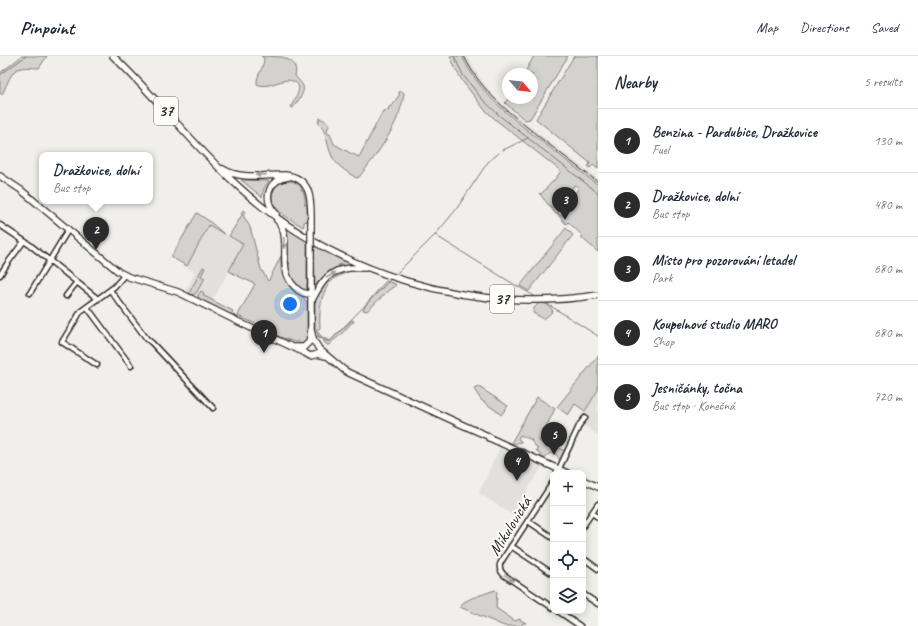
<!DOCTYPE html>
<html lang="en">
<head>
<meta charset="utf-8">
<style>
  :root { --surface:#fff; --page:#f6f6f7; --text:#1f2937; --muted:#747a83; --line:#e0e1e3; --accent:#2b2b2b }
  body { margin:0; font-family:Caveat,sans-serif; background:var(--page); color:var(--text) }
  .controls { position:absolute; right:12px; bottom:12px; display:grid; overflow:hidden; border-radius:8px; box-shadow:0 2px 10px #0003 }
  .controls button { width:36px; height:36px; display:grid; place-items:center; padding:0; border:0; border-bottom:1px solid var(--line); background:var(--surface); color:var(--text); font:20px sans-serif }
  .compass { position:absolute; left:502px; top:12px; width:36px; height:36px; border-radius:50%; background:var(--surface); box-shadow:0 2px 10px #0003; rotate:118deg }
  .you { position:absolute; left:290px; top:248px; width:14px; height:14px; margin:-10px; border:3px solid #fff; border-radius:50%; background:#1a73e8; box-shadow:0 0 0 6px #1a73e833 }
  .badge { display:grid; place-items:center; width:26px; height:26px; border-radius:50%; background:var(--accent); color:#fff; font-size:13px; font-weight:700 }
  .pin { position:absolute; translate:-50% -33px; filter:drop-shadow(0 1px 2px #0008) }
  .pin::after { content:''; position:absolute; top:21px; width:14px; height:12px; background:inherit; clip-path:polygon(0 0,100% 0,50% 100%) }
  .popup { position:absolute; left:39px; top:96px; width:114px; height:52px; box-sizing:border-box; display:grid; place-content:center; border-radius:8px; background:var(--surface); filter:drop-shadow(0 1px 3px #0005); font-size:13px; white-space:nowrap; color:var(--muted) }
  .popup b { font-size:15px; color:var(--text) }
  .popup::after { content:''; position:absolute; left:50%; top:100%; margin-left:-8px; border:8px solid transparent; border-top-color:var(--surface) }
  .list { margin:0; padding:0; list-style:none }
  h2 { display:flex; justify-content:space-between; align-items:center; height:52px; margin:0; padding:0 16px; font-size:17px }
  h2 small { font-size:13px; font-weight:400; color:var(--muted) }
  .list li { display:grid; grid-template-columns:26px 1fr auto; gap:12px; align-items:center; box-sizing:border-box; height:64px; padding:0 16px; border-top:1px solid var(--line) }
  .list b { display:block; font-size:15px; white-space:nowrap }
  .list p { margin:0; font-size:13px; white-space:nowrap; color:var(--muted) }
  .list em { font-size:13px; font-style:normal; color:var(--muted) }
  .icon { flex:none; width:22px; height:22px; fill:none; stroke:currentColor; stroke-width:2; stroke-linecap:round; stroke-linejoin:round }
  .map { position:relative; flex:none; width:598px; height:570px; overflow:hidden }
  header { display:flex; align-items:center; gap:24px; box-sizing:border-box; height:56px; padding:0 20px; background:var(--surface); border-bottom:1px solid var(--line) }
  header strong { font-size:19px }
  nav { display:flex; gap:22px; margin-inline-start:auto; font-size:14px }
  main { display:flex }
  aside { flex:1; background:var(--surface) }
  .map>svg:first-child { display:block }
  .built { fill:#e1e0dc }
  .green { fill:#d3d2cf; stroke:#7f7e7d }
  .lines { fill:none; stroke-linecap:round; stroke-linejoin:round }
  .stream { stroke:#777775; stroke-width:1 }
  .minor-casing { stroke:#2b2b2b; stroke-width:7 }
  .major-casing { stroke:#2b2b2b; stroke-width:8 }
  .minor { stroke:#fdfcf7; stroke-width:4 }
  .major { stroke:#fdfcf7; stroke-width:5.5 }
  .rail { stroke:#2b2b2b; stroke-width:1 }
  .major-bridge-casing { stroke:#2b2b2b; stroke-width:8; stroke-linecap:butt }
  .major-bridge { stroke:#fdfcf7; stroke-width:5.5 }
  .oneway { fill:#9e9e9b }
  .labels { text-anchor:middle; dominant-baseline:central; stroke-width:4; stroke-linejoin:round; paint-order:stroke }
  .shield { fill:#fdfcf7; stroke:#6a6a68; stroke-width:1 }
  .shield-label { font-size:16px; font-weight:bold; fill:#2b2b2b }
  .street-label { font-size:17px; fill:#2b2b2b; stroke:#fdfcf7 }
</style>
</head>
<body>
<header>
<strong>Pinpoint</strong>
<nav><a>Map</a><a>Directions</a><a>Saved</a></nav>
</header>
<main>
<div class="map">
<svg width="598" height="570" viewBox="0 0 598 570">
  <rect width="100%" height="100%" fill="#f0efeb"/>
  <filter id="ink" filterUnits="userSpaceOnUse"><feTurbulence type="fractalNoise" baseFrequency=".025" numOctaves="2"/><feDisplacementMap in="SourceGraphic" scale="8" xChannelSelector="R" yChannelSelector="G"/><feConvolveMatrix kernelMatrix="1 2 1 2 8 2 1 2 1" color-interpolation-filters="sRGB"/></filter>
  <g filter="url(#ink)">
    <path class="built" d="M462 0H467L479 21 496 42 523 65 598 123V129L503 54 482 32 470 14Z
      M209 169 244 188 211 247 195 239H193L185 236 195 216 186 211Z
      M598 334V379L578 365Z
      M500 390 507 395 506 400 509 401 513 396 543 410 511 458 479 437Z"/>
    <path class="green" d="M22 0H47L39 12C33 12 22 10 16 14 10 18 5 33 2 39L0 37V17Z
      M261 0 283 1 292 6 294 9 296 14 295 20C297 23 300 25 302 28 307 36 297 45 293 52L291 51C296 40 307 27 288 24 277 25 266 33 257 28 256 20 264 12 264 2Z
      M450 0H462C479 36 509 60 540 84 559 99 579 114 598 129V196L582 182V179L568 166 566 168 559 160V158L562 160 579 131 574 129 558 157V158H556L539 137 541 138 556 122 561 115 496 64 484 53 463 26 456 14Z
      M534 0H568L530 63 525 64 505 47 509 42H532V18H524Z
      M574 0H598V113L593 109 590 112 588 111 590 107 536 63Z
      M402 35 404 37C401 66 377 99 359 121L356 122C346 115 335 109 331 98 326 86 327 75 318 66L320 62C324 64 329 66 329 71L327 73 328 78H330L334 88 352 98H353L359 101 383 55 388 54 389 51 393 49 397 42 399 40V36Z
      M241 124 269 125 264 132 262 141Z
      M284 125C291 125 298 125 302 133H301L302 135 303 134 305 142V149V148H307V165L304 166V169L303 171C291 163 267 153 273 136 275 131 278 127 284 125Z
      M243 154 245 155 243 159 250 171 261 213 268 225 269 224 281 200V212L282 218H284C286 226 291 233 297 237 301 240 304 241 307 246V280L306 285 301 288 298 285 295 286 283 282 269 276 265 272 238 260 239 257 255 228 240 221 229 215 243 188 229 180 242 159 241 157Z
      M197 157 209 165 224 178 209 169 187 210 171 201Z
      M285 170 307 184V227L306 234C299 233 292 225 289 219 288 216 288 212 288 209L290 208V207H287V180Z
      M566 172 573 179 529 235 520 230Z
      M314 188 355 209 343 210V208L338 209H340V210L326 218 315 230Z
      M203 211 205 212 201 220 205 222 196 237 193 239 189 237Z
      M345 215 344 218C321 225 319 251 320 272L317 274 315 273V246L319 234 330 222Z
      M386 225 395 228 396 229 389 234 367 255 363 254 367 247Z
      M201 235 203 236 204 240 233 255 231 259 199 243 198 239Z
      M539 247C546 247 549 249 553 255L544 263 533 257 534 252Z
      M352 264H353L354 266 351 267C348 272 337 283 331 286V288L328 289H327L324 286V283L321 281H318V278L316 275V274L322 281 328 284V286L330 285Z
      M598 300V334L585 355 575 348 568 359 557 351Z
      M479 331 508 350 501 359 498 356 481 344 474 333Z
      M537 341 555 353 539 385 547 389 549 387 565 395 560 405C556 395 550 395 544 403L536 394 538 393 531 385 532 384 520 379 518 383 521 385V386L513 388 511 387Z
      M495 534 497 536 496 552 515 565 519 563 526 567H523L521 570H504L460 551 464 546 472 542Z"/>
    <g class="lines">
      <path class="stream" d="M454 0 463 19 482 43 500 60 598 137
        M0 19 26 0
        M503 94 528 82
        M435 179 455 155 488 106 499 97
        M438 181 507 224 536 241
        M397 217 435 179 437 180
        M546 247 598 280
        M318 280C323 282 325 288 331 284L390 224"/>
      <g class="minor-casing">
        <path id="minor" d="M0 169 30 189 98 243
          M0 219 7 208 24 185
          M110 234 147 283 152 287 213 352
          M30 237 68 174
          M66 240 77 226
          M87 251 131 310
          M97 309 62 286 81 255 114 231 121 223 124 219
          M557 417 580 368 585 362
          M553 426 501 506C498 511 500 515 504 519L553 552
          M592 457 598 461
          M528 465 553 482
          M583 470 598 448
          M511 490 553 518
          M583 502 598 513
          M583 538 598 548
          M558 555 580 570"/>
      </g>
      <g class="major-casing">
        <path id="major" d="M113 0C157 42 194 90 239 131 335 218 470 259 598 239
          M223 113C240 124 264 119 285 119 314 122 311 148 311 170
          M0 120 21 134 119 216 129 221 178 236 245 269 305 297 310 300 315 299 317 298 326 300
          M276 158C262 143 268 123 289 121
          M277 164C294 181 275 212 295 231 299 236 305 238 311 238
          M312 244C325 218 335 210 365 212
          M311 274 314 286 316 288 319 293 344 314 349 317 465 370 488 380 492 383
          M294 291H304L309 286 311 274V203
          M489 382 492 383 567 417
          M583 424 598 431"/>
      </g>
      <use href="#minor" class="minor"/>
      <use href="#major" class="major"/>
      <path class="rail" d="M464 0C481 36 512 59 542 83 560 97 579 112 598 126"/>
      <g class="major-bridge-casing">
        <path id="major-bridge" d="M311 170V203"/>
      </g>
      <use href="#major-bridge" class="major-bridge"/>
    </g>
    <defs><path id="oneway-solid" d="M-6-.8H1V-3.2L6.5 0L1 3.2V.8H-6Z"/></defs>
    <g class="oneway">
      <use href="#oneway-solid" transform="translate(261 119) rotate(178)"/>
      <use href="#oneway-solid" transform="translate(284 187) rotate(89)"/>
      <use href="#oneway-solid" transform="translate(331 219) rotate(-33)"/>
      <use href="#oneway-solid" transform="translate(509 522) rotate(35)"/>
    </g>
  </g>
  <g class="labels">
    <g class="shield">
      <rect x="154" y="41" width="24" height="28" rx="3"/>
      <rect x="490" y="229" width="24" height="28" rx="3"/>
    </g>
    <g class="shield-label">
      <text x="166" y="55">37</text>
      <text x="502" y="243">37</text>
    </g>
    <g class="street-label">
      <text transform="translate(510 470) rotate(-58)">Mikulovická</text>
    </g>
  </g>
</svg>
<div class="controls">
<button>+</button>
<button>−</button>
<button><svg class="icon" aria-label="locate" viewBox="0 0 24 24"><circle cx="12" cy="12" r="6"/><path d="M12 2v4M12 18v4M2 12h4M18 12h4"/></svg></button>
<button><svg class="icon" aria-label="layers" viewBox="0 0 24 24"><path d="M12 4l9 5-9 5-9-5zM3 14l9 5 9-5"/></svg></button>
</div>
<svg class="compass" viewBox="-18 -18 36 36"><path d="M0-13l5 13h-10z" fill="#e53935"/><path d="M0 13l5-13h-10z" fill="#747a83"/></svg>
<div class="you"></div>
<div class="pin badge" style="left:264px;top:297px">1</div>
<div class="pin badge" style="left:96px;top:194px">2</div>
<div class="popup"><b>Dražkovice, dolní</b>Bus stop</div>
<div class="pin badge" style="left:565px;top:164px">3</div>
<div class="pin badge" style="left:517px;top:425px">4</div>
<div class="pin badge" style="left:554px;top:399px">5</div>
</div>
<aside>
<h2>Nearby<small>5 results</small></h2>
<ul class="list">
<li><span class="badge">1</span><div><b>Benzina - Pardubice, Dražkovice</b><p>Fuel</p></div><em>130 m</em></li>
<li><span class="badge">2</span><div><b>Dražkovice, dolní</b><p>Bus stop</p></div><em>480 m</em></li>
<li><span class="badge">3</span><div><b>Místo pro pozorování letadel</b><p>Park</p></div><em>680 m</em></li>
<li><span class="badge">4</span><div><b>Koupelnové studio MARO</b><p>Shop</p></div><em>680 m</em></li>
<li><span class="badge">5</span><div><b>Jesničánky, točna</b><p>Bus stop · Konečná</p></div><em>720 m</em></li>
</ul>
</aside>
</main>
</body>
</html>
